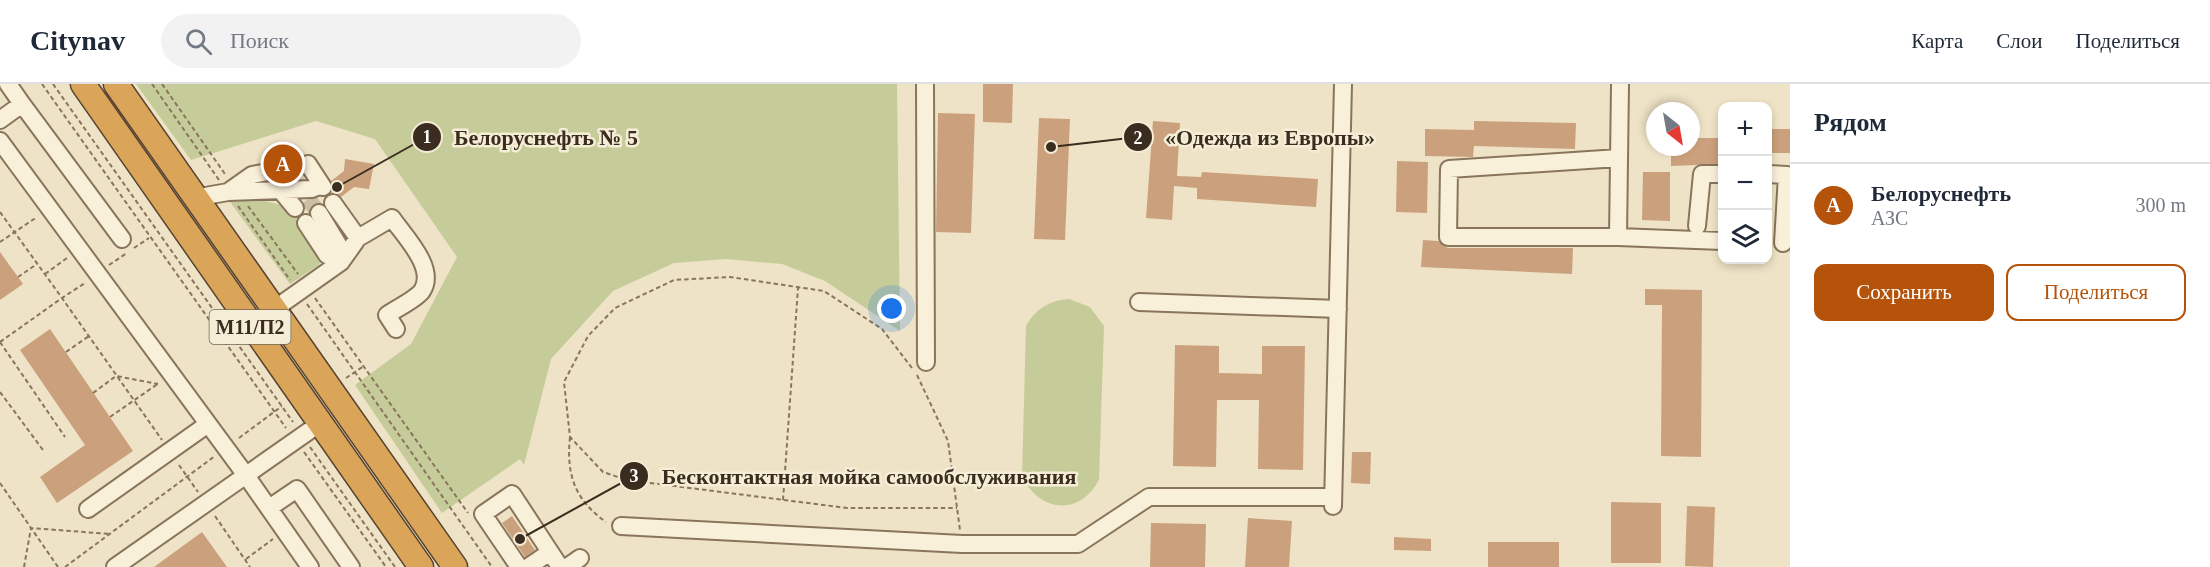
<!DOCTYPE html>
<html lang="ru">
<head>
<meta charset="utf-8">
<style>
  :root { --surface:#fff; --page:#f2f2f3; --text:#1f2937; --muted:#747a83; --line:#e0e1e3; --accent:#b45309 }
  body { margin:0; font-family:Georgia,serif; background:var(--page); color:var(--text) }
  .controls { position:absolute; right:18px; top:18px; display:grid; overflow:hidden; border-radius:12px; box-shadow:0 3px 9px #0003 }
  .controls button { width:54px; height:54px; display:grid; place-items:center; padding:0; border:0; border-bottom:2px solid var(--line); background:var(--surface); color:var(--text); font:30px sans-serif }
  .compass { position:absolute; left:1646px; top:18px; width:54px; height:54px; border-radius:50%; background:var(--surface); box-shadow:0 3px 9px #0003; rotate:149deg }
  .you { position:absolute; left:892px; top:225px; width:21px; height:21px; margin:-15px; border:4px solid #fff; border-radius:50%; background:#1a73e8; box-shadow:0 0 0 9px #1a73e833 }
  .badge { display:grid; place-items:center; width:39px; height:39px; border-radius:50%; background:var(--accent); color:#fff; font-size:20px; font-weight:700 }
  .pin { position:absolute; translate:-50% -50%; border:3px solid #fff; box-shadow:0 2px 6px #0006 }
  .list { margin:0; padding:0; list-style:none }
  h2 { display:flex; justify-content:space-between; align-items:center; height:78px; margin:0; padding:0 24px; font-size:26px }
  h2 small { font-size:20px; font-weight:400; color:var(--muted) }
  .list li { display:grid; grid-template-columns:39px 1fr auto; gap:18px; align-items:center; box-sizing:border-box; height:84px; padding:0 24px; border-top:2px solid var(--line) }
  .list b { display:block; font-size:22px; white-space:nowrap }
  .list p { margin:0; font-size:20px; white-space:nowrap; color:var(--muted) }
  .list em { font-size:20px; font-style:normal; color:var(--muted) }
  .actions { display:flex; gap:12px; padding:18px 24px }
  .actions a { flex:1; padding:14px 0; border:2px solid var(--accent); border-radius:12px; text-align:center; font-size:21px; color:var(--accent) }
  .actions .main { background:var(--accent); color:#fff }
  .icon { flex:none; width:33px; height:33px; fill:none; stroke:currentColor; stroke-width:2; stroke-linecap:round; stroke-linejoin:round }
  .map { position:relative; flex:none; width:1790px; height:483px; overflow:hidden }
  header { display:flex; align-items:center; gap:36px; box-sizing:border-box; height:84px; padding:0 30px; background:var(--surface); border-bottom:2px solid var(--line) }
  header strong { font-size:28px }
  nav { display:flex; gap:33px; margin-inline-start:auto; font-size:21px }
  .search { width:420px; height:54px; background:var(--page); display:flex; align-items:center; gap:15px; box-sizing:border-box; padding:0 21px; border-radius:33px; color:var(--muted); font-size:22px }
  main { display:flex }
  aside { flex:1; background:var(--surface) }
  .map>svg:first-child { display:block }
  .green { fill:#c5cc9a }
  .building { fill:#cba07d }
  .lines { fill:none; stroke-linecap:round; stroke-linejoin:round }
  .minor-tunnel { stroke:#cabfa5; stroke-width:16; stroke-dasharray:16 8; stroke-linecap:butt }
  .minor-casing { stroke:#89755c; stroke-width:20 }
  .highway-casing { stroke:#574330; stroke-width:27 }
  .path { stroke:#89755c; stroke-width:2; stroke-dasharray:4.5 3; stroke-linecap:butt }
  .minor { stroke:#f9f0da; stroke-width:16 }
  .highway { stroke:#dba559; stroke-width:24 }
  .labels { text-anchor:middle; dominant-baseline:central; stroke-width:5; stroke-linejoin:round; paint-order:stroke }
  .shield { fill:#f5edd6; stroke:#726757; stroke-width:1.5 }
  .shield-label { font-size:20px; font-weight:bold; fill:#3a2d20 }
  .leader { fill:none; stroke:#3a2d20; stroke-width:2 }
  .callout-dot { fill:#3a2d20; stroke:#f5edd6; stroke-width:2 }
  .mark-label { font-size:18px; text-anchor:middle; font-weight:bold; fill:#fff }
  .callout-label { font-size:22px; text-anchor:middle; font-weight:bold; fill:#3a2d20; stroke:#f5edd6; stroke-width:5; stroke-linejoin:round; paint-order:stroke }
</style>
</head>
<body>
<header>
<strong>Citynav</strong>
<div class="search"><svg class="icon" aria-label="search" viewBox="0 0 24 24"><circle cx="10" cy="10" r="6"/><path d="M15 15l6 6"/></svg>Поиск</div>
<nav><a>Карта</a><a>Слои</a><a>Поделиться</a></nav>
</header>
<main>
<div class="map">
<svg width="1790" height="483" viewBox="0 0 1790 483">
  <rect width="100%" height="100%" fill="#eee3c6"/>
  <path class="green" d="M136 0H897L900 247 825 197 782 180 726 175 674 179 613 207 551 275 524 381 520 375 442 429 355 301 411 260 457 173 375 55 316 37 191 76Z
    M239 113C297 122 293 121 321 173L319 181 290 200 228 115Z
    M1069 215 1090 223 1104 242 1099 396C1079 433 1039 428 1022 392L1026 242C1035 225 1050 216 1069 215Z"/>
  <path class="building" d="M983 0H1013L1012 39 983 38Z
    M938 29 975 30 971 149 936 148Z
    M1039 34 1070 35 1065 156 1034 155Z
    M1153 37 1180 39 1177 92 1201 93 1202 88 1318 95 1316 123 1197 115V104L1174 102 1172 136 1146 134Z
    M1474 37 1576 39 1575 65 1474 62 1473 73 1425 72V45L1474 46Z
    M1767 45H1790V69H1767Z
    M1691 54H1722V80L1671 82V63H1691Z
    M345 75 374 80 369 105 354 103 341 113 332 109 331 97 344 87Z
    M1397 77 1428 78 1427 129 1396 128Z
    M1643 88H1670V137L1642 136Z
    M1423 156 1438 157 1448 164H1573L1572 190 1421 183Z
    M0 168 23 200 0 216Z
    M1645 205 1702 206 1701 373 1661 372 1662 221H1645Z
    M50 245 133 367 57 419 40 393 85 361 20 266Z
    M1175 261 1219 262V289L1262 290V262H1305L1303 386 1258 385 1259 316H1217L1216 383 1173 382Z
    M1352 368H1371L1370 400 1351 399Z
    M1611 418 1661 419V479H1611Z
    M1687 422 1715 423 1713 483 1685 482Z
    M512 432 535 466 525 473 502 439Z
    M1248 434 1292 437 1289 483H1245Z
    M1151 439 1206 440 1205 483H1150Z
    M202 448 227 483H154Z
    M1394 453 1431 455V467L1394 466Z
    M1488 458H1559V483H1488Z"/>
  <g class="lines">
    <path class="minor-tunnel" d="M308 115 319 129"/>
    <g class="minor-casing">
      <path id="minor" d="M8 0 22 20
        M925 0 926 278
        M0 36 22 20 122 155
        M0 57 245 390 310 483
        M1619 74 1449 85 1448 153H1618L1722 157
        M1768 90 1787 91 1783 159
        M281 107 295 124
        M228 108 252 91 308 80 323 103
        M194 114 228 108 312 105 321 101
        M319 129 339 162 341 178
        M306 139 327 171 341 178
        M1697 142 1702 90H1722
        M1618 153 1620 0
        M358 154 392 134C404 152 437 184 422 207 415 216 397 224 387 231L396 245
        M1139 218 1338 225
        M273 226 341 178 358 154 333 119
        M1333 422 1343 0
        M269 424 297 405 351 483
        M88 425 208 340
        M621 442 962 460H1078L1149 413H1333
        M115 483 319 340
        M519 483 483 430 512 410 560 483
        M528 483 550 468
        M567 483 580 474"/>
    </g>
    <g class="highway-casing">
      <path id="highway" d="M83 0 421 483
        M116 0 455 483"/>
    </g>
    <path class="path" d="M42 0 286 344
      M53 0 293 338
      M152 0 219 96
      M162 0 225 90
      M238 122 290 196
      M248 122 298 190
      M0 128 62 214 85 199
      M0 158 37 133
      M134 164 149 154
      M109 181 127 169
      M45 190 67 174
      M18 193 37 180
      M315 214 468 429
      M307 220 492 483
      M0 258 62 214 162 356
      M0 258 65 353
      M66 268 89 252
      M912 284 882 245 824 207 730 193 674 196 615 224 588 252 564 298 570 353 603 388 627 396 847 424H957
      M917 291 948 357 960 446
      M346 294 364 282
      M0 308 43 366
      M93 309 116 292 158 300
      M110 333 159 299
      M570 353C566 391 575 416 606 438
      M239 354 282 322
      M310 363 395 483
      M304 368 386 483
      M179 381 198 408
      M0 399 58 483
      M783 416 798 204
      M215 432 250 483
      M246 475 273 455
      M24 483 31 444 110 450
      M65 483 215 372"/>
    <use href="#minor" class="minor"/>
    <use href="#highway" class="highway"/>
  </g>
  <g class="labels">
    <rect class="shield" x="209.5" y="226" width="81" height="34" rx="4.5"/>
    <g class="shield-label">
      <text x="250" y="243">М11/П2</text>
    </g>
  </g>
  <path class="leader" d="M337 103L427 53M1051 63L1138 53M520 455L634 392"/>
  <g class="callout-dot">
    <circle cx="337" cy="103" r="6"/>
    <circle cx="1051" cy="63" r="6"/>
    <circle cx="520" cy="455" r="6"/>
    <circle cx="427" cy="53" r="15"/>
    <circle cx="1138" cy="53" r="15"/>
    <circle cx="634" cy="392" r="15"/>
  </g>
  <g class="mark-label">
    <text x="427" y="59">1</text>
    <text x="1138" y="60">2</text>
    <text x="634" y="398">3</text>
  </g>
  <g class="callout-label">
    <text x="546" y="61">Белоруснефть № 5</text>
    <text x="1270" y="61">«Одежда из Европы»</text>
    <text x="869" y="400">Бесконтактная мойка самообслуживания</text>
  </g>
</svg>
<div class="controls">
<button>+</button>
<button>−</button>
<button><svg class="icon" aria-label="layers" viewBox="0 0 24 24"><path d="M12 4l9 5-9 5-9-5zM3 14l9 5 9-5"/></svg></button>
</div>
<svg class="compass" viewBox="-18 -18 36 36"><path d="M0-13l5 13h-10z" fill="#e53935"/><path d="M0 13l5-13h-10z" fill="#747a83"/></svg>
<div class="you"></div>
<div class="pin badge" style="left:283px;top:80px">A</div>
</div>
<aside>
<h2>Рядом<small></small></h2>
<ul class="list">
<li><span class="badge">A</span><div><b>Белоруснефть</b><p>АЗС</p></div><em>300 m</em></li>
</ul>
<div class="actions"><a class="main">Сохранить</a><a>Поделиться</a></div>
</aside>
</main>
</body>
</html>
